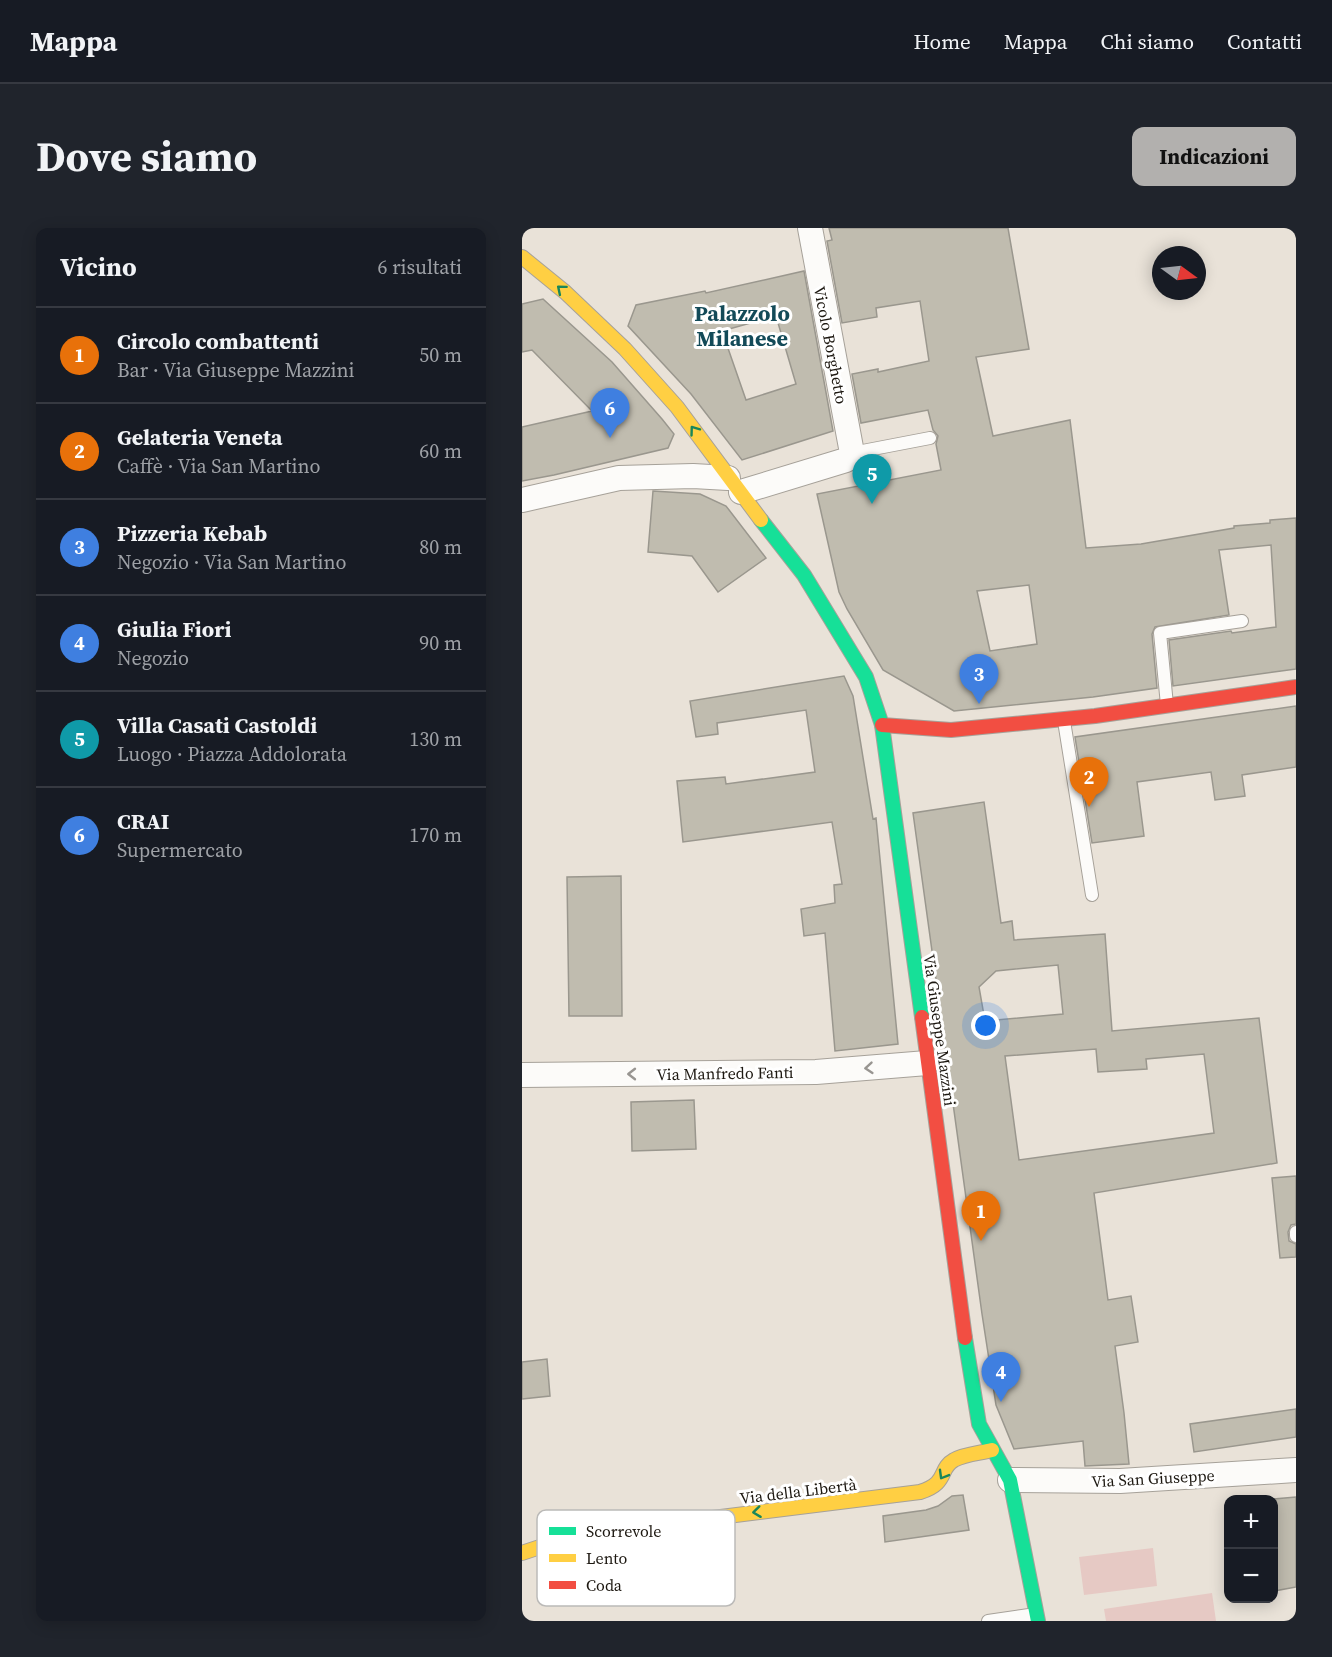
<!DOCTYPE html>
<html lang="it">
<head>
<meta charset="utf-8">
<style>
  :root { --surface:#171b24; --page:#20242c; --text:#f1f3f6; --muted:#9ea1a6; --line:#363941; --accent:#b2b0ae }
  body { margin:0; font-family:"Source Serif 4",serif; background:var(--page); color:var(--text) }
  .controls { position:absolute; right:18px; bottom:18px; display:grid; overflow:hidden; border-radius:12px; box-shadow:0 3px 15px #0003 }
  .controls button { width:54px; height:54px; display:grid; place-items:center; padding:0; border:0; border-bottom:2px solid var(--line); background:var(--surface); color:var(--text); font:30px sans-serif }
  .compass { position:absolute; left:630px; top:18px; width:54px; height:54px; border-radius:50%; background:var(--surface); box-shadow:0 3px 15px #0003; rotate:105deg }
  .you { position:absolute; left:464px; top:798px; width:21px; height:21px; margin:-15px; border:4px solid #fff; border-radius:50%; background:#1a73e8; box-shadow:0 0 0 9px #1a73e833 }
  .badge { display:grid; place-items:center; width:39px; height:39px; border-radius:50%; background:var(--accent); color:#fff; font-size:20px; font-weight:700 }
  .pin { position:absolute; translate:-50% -50px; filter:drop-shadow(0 2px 3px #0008) }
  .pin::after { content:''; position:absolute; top:32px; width:21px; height:18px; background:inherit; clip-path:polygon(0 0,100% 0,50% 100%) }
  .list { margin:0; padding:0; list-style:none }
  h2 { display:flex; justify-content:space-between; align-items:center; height:78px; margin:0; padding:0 24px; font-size:26px }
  h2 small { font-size:20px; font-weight:400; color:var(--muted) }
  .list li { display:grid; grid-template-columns:39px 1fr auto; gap:18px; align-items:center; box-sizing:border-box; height:96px; padding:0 24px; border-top:2px solid var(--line) }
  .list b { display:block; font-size:22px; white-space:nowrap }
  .list p { margin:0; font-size:20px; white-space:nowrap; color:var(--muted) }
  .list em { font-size:20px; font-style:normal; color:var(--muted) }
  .map { position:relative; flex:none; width:774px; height:1393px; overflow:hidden; border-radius:12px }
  header { display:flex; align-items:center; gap:36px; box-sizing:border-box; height:84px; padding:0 30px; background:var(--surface); border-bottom:2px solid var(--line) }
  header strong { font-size:28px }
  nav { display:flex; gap:33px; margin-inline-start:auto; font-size:21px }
  .intro { display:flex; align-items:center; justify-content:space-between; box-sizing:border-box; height:144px; padding:0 36px }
  h1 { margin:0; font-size:42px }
  .button { padding:15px 27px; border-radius:12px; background:var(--accent); color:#111; font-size:21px; font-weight:700 }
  main { display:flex; gap:36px; padding:0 36px }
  aside { flex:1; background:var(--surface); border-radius:12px; box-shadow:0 3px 15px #0003 }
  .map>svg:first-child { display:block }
  .green { fill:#e6c9c4 }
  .building { fill:#c0bcaf; stroke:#9a978e; stroke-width:1.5; fill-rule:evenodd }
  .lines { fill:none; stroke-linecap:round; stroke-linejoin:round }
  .lane-casing { stroke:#a6a199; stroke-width:14 }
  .street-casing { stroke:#a6a199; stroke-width:26 }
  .fast-casing { stroke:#a6a199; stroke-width:16 }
  .slow-casing { stroke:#a6a199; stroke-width:16 }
  .jam-casing { stroke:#a6a199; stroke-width:16 }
  .lane { stroke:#fcfbf9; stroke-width:12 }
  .street { stroke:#fcfbf9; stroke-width:24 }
  .fast { stroke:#16e098; stroke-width:14 }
  .slow { stroke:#ffcf43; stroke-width:14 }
  .jam { stroke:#f24e42; stroke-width:14 }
  .oneway { stroke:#19865b }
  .oneway2 { stroke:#989591 }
  .labels { text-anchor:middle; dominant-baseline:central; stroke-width:6; stroke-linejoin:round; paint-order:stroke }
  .street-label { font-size:16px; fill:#1d1811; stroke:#fff }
  .district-label { font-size:22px; font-weight:bold; fill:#134a58; stroke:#fff }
  .key { fill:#fff; stroke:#bbbab8; stroke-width:1.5 }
  .key-label { font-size:16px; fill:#1d1811 }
</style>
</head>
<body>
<header>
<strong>Mappa</strong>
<nav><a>Home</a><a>Mappa</a><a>Chi siamo</a><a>Contatti</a></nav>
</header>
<div class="intro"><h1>Dove siamo</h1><a class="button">Indicazioni</a></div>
<main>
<aside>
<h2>Vicino<small>6 risultati</small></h2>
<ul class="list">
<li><span class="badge" style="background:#e8710a">1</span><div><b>Circolo combattenti</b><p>Bar · Via Giuseppe Mazzini</p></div><em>50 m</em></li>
<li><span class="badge" style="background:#e8710a">2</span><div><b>Gelateria Veneta</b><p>Caffè · Via San Martino</p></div><em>60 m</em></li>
<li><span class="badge" style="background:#3f7fe0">3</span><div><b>Pizzeria Kebab</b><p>Negozio · Via San Martino</p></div><em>80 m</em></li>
<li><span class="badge" style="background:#3f7fe0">4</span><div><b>Giulia Fiori</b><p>Negozio</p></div><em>90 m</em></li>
<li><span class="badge" style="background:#0f9aa8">5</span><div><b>Villa Casati Castoldi</b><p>Luogo · Piazza Addolorata</p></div><em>130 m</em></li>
<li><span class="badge" style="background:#3f7fe0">6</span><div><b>CRAI</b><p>Supermercato</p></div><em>170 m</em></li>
</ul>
</aside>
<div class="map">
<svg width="774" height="1393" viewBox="0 0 774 1393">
  <rect width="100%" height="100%" fill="#e9e2d8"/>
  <path class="green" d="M631 1320 635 1358 562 1367 557 1329Z
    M690 1365 694 1393H584L582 1381Z"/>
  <path class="building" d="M307 0H486L507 121 454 129 471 208 548 192 564 320 619 316 712 300V298L748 295V292L774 290V441L651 458 647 412 709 403 710 405 754 399 749 317 697 322 707 387 633 399 630 406 635 460 571 469 432 483 361 442 325 381 317 364 295 266 419 242 414 216 416 208 411 202 406 182 339 195 330 146 356 141V144L407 133 398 73 354 80 355 89 320 95 305 13 310 12ZM507 357 515 416 468 423 455 363Z
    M282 43 311 203 220 232 169 166 106 98 114 77 183 63 184 65ZM254 88 274 156 224 172 200 103Z
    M21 71 90 134 140 191 152 206 146 220 32 247 0 253V199L70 183 10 122 0 124V76Z
    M131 263 178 266 204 278 244 330 196 364 170 328 126 324Z
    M322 448 331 468 351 591 354 590 376 816 313 823 303 705 282 708 279 681 313 675 312 657 320 656 310 594 161 614 155 553 203 549 204 556 293 544 284 482 195 495 196 506 174 509 168 473Z
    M774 478V539L720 547 723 568 693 572 689 544 615 554 622 608 570 615 553 509Z
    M462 574 479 695 490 693 492 712 583 706 590 803 737 790 755 935 572 965 586 1072 609 1068 616 1114 593 1118 602 1185 607 1236 563 1238 561 1213 492 1221 474 1177 460 1086 391 585ZM536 737 541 786 463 793 457 759 474 743ZM574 821 576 844 625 841 624 831 682 826 692 905 497 932 483 828Z
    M99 648 100 788H47L45 649Z
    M172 872 174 921 110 923 109 874Z
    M774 948V996L769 997 766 1004 767 1013 774 1016V1029L758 1030 750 950Z
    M25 1131 28 1168 0 1171V1134Z
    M774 1181V1209L672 1224 668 1196Z
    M441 1267 447 1302 363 1314 361 1288 404 1282 416 1278 430 1268Z
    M774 1269V1359L752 1363V1271Z"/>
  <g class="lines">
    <g class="lane-casing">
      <path id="lane" d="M330 225 408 210
        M645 477 638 405 720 393
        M542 493 570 667
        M774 1004V1008
        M466 1393 514 1386"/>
    </g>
    <g class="street-casing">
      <path id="street" d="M219 264 324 232 330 225 288 0
        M0 272 97 250 171 248 206 250
        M0 847 294 844 405 835
        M488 1252 598 1253 774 1242"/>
    </g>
    <g class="fast-casing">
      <path id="fast" d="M239 292 282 347 344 449 360 497 400 789
        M443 1110 457 1196 488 1252 516 1393"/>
    </g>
    <g class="slow-casing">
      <path id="slow" d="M0 29 43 64 103 121 155 179 239 292
        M0 1325 54 1307 398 1264C427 1255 416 1241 432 1232 442 1226 459 1225 470 1222"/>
    </g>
    <g class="jam-casing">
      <path id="jam" d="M360 497 429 502 573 488 774 459
        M400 789 443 1110"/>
    </g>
    <use href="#lane" class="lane"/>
    <use href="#street" class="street"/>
    <use href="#fast" class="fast"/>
    <use href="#slow" class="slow"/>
    <use href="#jam" class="jam"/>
  </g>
  <defs><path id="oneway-chevron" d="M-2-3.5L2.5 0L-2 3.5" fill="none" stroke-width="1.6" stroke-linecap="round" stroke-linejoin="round" transform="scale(1.5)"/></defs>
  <g class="oneway">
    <use href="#oneway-chevron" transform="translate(39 61) rotate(-140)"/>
    <use href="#oneway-chevron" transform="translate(172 202) rotate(-126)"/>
    <use href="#oneway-chevron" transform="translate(421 1247) rotate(120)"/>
    <use href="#oneway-chevron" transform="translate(235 1284) rotate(173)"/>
  </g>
  <g class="oneway2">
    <use href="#oneway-chevron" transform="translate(347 840) rotate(175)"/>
    <use href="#oneway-chevron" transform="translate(110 846) rotate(180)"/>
  </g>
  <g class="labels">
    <g class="street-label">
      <text transform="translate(309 117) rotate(79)">Vicolo Borghetto</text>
      <text transform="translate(418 802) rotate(82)">Via Giuseppe Mazzini</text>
      <text transform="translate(203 845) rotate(-1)">Via Manfredo Fanti</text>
      <text transform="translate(631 1250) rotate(-3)">Via San Giuseppe</text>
      <text transform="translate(276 1263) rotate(-7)">Via della Libertà</text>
    </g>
    <g class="district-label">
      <text x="220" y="85">Palazzolo<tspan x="220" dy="25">Milanese</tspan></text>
    </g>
  </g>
  <rect x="15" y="1282" width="198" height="96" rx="9" class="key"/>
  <rect x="27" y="1299" width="27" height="8" fill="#16e098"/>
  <rect x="27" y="1326" width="27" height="8" fill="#ffcf43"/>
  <rect x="27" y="1353" width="27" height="8" fill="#f24e42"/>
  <g class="key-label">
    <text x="64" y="1309">Scorrevole</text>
    <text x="64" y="1336">Lento</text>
    <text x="64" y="1363">Coda</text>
  </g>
</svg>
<div class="controls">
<button>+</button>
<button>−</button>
</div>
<svg class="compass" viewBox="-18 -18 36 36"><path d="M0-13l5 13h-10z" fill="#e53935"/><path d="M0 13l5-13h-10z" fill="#9ea1a6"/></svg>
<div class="you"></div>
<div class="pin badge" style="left:459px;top:1013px;background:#e8710a">1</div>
<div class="pin badge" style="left:567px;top:579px;background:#e8710a">2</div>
<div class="pin badge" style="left:457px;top:476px;background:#3f7fe0">3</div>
<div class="pin badge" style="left:479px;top:1174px;background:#3f7fe0">4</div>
<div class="pin badge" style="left:350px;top:276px;background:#0f9aa8">5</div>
<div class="pin badge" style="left:88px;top:210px;background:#3f7fe0">6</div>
</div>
</main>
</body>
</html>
